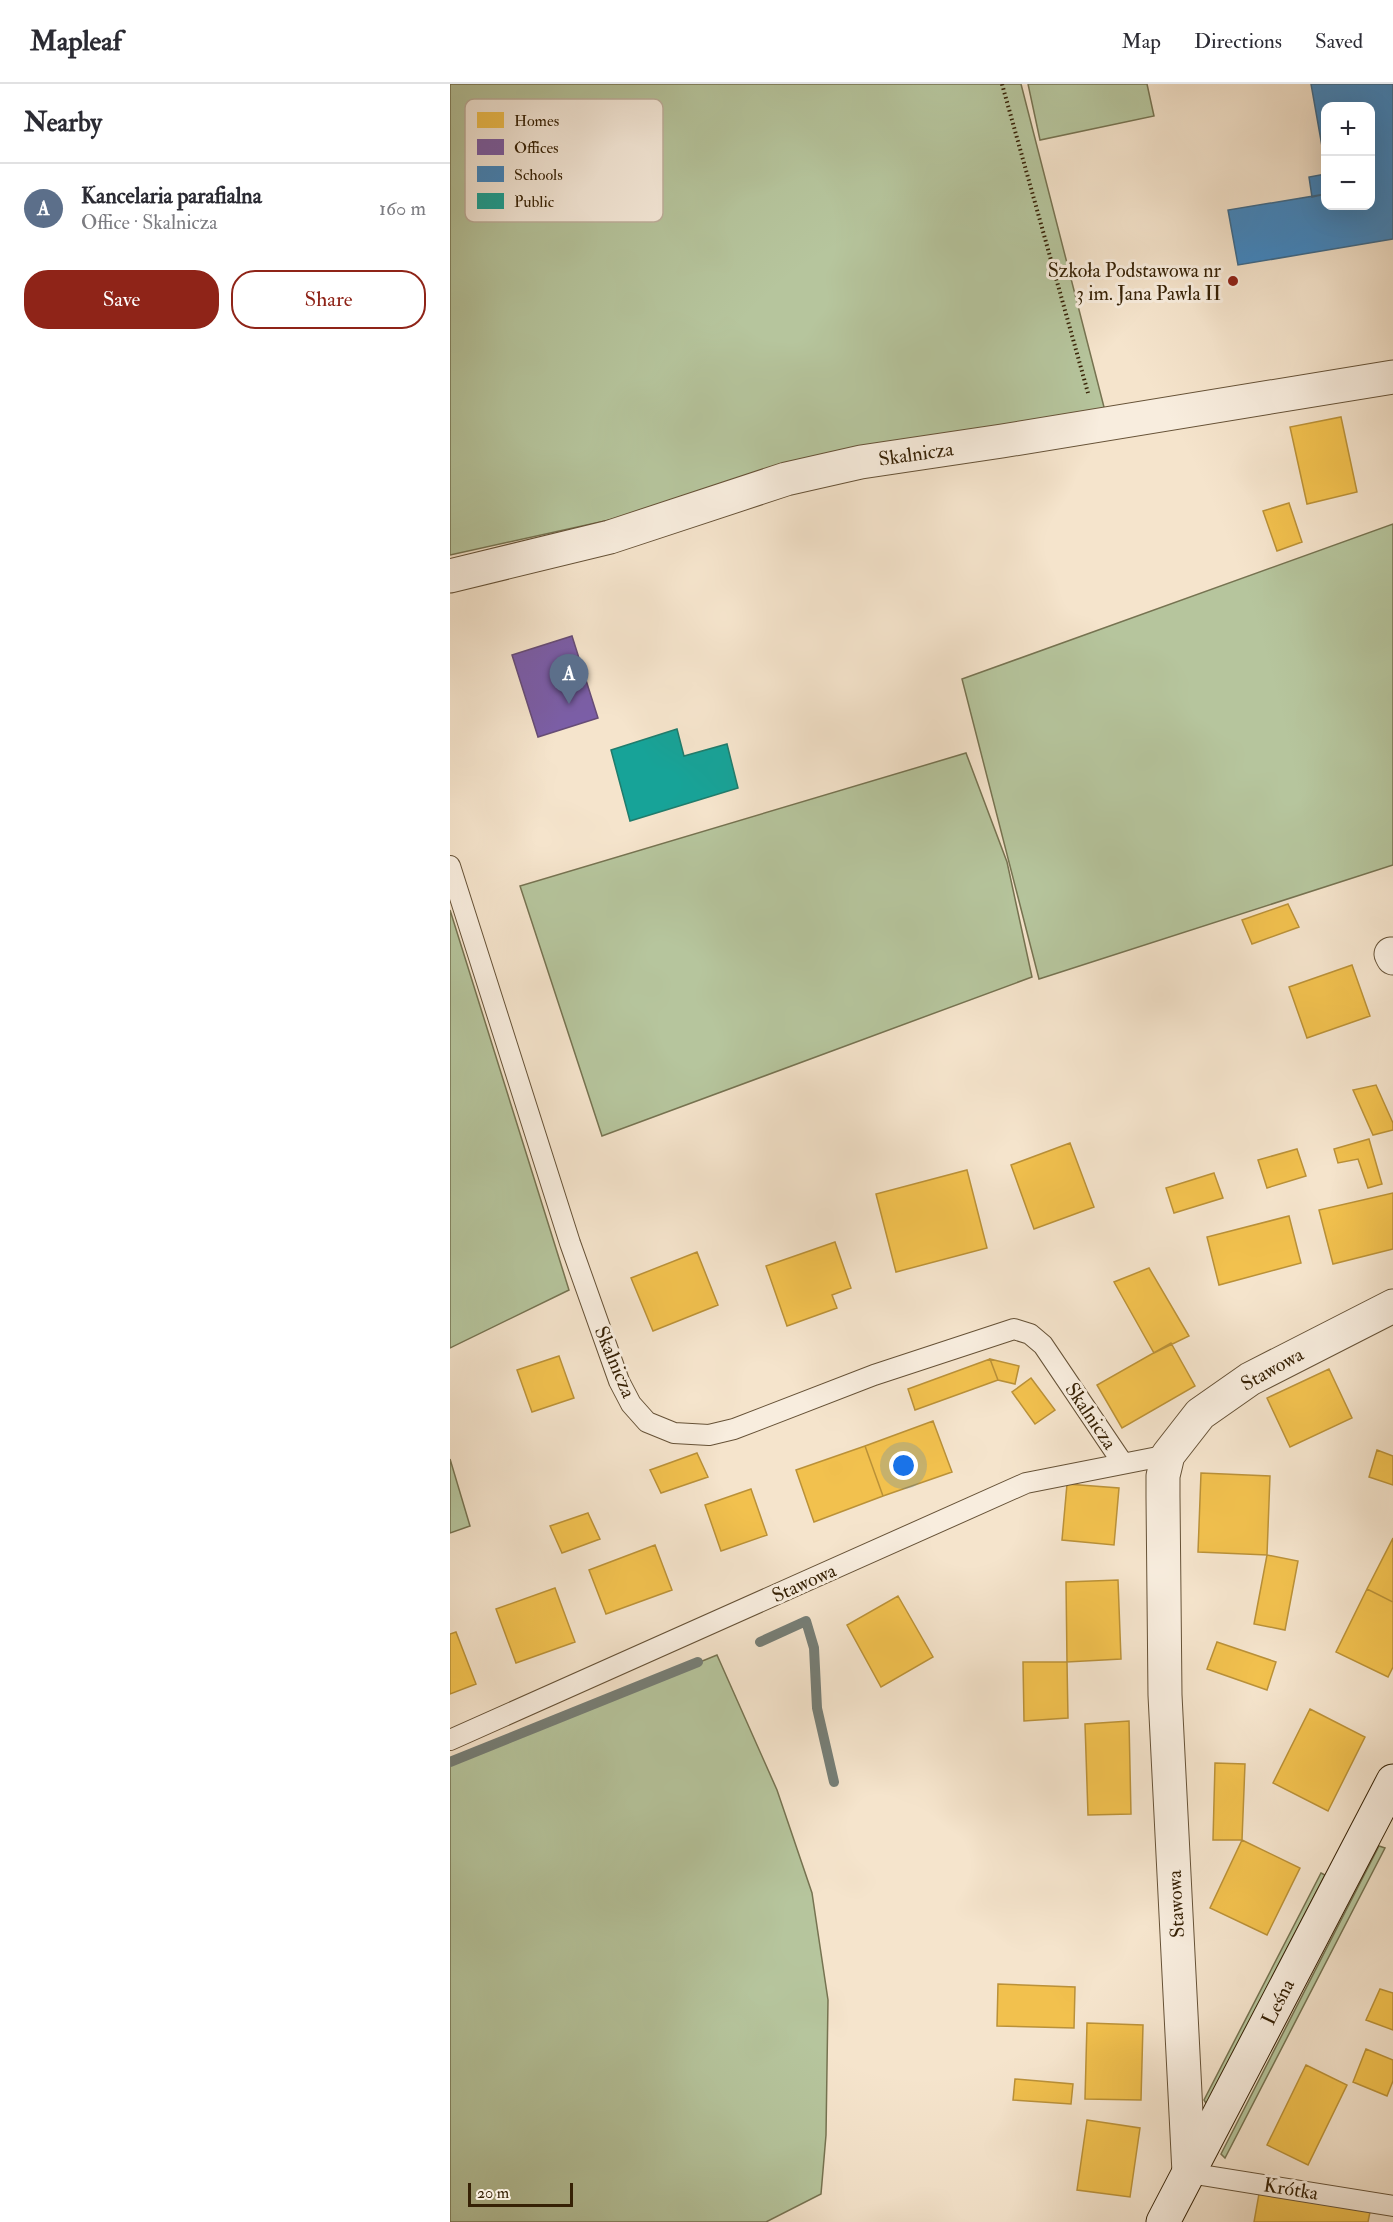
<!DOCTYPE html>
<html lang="en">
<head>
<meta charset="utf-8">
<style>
  :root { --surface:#fff; --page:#f7f7f7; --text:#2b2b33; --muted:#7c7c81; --line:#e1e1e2; --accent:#8f2418 }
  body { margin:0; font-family:"IM FELL Double Pica",serif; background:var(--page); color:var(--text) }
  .controls { position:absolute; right:18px; top:18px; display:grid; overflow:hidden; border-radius:12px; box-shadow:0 6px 24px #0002 }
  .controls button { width:54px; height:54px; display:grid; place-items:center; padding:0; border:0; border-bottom:2px solid var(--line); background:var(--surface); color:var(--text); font:30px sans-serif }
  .scale { position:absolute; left:18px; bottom:15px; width:105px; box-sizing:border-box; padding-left:6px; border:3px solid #362105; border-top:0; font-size:16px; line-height:21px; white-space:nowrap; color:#362105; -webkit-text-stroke:4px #f8edde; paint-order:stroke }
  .you { position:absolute; left:454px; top:1382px; width:21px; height:21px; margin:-15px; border:4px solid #fff; border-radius:50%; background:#1a73e8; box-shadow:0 0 0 9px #1a73e833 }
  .badge { display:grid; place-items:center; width:39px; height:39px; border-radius:50%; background:var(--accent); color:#fff; font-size:20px; font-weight:700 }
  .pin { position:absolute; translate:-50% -50px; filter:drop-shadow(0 2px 3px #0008) }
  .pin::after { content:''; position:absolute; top:32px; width:21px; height:18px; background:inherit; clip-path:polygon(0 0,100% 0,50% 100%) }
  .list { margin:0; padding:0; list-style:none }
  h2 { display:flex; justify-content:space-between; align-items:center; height:78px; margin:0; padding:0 24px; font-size:26px }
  h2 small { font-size:20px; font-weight:400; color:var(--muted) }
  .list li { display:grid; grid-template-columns:39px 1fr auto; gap:18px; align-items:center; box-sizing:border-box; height:90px; padding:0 24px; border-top:2px solid var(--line) }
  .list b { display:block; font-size:22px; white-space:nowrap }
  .list p { margin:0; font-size:20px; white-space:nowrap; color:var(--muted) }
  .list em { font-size:20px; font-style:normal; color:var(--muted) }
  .actions { display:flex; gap:12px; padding:18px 24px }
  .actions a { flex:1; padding:14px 0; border:2px solid var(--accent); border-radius:24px; text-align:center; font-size:21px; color:var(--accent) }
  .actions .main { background:var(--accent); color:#fff }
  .map { position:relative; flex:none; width:943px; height:2138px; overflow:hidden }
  header { display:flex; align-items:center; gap:36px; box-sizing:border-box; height:84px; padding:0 30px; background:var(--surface); border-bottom:2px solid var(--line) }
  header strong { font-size:28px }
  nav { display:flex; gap:33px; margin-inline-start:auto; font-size:21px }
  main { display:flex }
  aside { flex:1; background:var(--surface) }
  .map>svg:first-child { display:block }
  .green { fill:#b6c59d; stroke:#767351; stroke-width:1.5 }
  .homes { fill:#f2c14e; stroke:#ba9138; stroke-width:1.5 }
  .offices { fill:#7b5ea7; stroke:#664c76; stroke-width:1.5 }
  .schools { fill:#3f88c5; stroke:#3c698b; stroke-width:1.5 }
  .public { fill:#17a398; stroke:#207c6c; stroke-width:1.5 }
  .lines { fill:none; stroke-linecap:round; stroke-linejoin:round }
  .stream { stroke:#767e76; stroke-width:10 }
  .service-casing { stroke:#665237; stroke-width:22 }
  .minor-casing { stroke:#665237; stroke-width:35 }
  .secondary-casing { stroke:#362105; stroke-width:35 }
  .path { stroke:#362105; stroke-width:4; stroke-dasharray:1.5 3; stroke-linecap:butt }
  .service { stroke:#f8edde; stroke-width:20 }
  .minor { stroke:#f8edde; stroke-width:33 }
  .secondary { stroke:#f8edde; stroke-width:33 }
  .poi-dot { fill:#8f2418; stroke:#f8edde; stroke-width:2 }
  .labels { text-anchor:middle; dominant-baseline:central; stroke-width:6; stroke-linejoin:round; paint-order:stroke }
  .poi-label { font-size:20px; fill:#362105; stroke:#f8edde; text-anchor:end }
  .street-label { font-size:20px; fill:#362105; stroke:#f8edde }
  .key { fill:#f8edde; stroke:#beb09d; stroke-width:1.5 }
  .key-label { font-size:16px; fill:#362105 }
</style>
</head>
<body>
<header>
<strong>Mapleaf</strong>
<nav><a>Map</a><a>Directions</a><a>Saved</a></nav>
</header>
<main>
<aside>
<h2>Nearby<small></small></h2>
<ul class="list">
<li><span class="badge" style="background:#5c6f8a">A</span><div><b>Kancelaria parafialna</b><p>Office · Skalnicza</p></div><em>160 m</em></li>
</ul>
<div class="actions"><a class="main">Save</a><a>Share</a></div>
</aside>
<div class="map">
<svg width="943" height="2138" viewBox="0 0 943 2138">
  <rect width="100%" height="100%" fill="#f5e4cc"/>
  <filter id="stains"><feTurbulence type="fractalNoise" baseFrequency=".00333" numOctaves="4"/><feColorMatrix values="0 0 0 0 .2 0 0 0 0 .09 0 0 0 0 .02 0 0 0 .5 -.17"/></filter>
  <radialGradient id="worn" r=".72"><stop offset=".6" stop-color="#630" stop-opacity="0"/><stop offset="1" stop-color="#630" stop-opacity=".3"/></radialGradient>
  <path class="green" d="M0 0H571L655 327 0 471Z
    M578 0H697L704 32 590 56Z
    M943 440V781L589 895 512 595Z
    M516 669 557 778 582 893 152 1052 70 802Z
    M0 826 119 1206 0 1264Z
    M0 1375 20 1442 0 1449Z
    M267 1571 327 1706 362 1809 378 1916 376 2051 371 2110 316 2138H0V1680Z
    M929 1762 935 1764 775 2074 771 2070Z
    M871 1789 875 1791 757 2021 754 2016Z"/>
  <path class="homes" d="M891 333 907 408 857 420 840 343Z
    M839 419 852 458 827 467 813 427Z
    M838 820 849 843 802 860 792 836Z
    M902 881 920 932 857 954 839 903Z
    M926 1001 943 1039V1046L923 1051 903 1006Z
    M919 1055 932 1100 918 1104 908 1075 888 1079 884 1065Z
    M620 1059 644 1123 584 1145 561 1081Z
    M847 1065 856 1092 817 1104 808 1076Z
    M517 1086 537 1164 446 1188 426 1110Z
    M764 1089 773 1114 724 1129 716 1104Z
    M943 1109V1165L883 1180 869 1126Z
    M839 1132 851 1179 769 1201 757 1153Z
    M385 1158 401 1204 382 1211 387 1224 337 1242 316 1182Z
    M247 1168 268 1221 203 1247 181 1194Z
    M699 1184 739 1252 704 1269 664 1198Z
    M721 1259 745 1302 672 1344 647 1301Z
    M109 1272 124 1314 82 1328 67 1286Z
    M540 1275 548 1296 465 1326 458 1305Z
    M540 1275 569 1282 565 1300 548 1296Z
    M879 1285 902 1334 840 1363 817 1314Z
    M581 1294 605 1326 585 1340 562 1308Z
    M483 1337 502 1388 433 1412 415 1362Z
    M415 1362 433 1412 364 1438 346 1386Z
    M927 1366 943 1372V1401L919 1393Z
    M247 1369 258 1393 211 1409 200 1386Z
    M751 1389 820 1392 817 1471 748 1468Z
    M617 1400 669 1404 664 1461 612 1456Z
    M301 1405 317 1451 271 1467 255 1421Z
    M138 1429 150 1455 112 1469 100 1442Z
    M943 1454V1518L917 1505Z
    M205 1461 222 1506 156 1530 139 1486Z
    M817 1471 848 1477 835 1546 804 1540Z
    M668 1496 671 1575 617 1578 616 1498Z
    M105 1504 125 1558 66 1579 46 1525Z
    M917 1505 943 1518V1583L938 1593 886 1568Z
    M448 1512 483 1573 431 1603 397 1541Z
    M6 1548 26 1600 0 1610V1550Z
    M767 1558 826 1578 817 1606 757 1585Z
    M573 1578H617L618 1634 574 1637Z
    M860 1625 915 1653 878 1727 823 1699Z
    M679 1637 681 1730 638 1731 635 1640Z
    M765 1679 795 1680 792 1756H763Z
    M792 1756 850 1784 817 1851 760 1824Z
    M548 1900 625 1903 624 1944 547 1942Z
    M930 1905 943 1909V1946L916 1936Z
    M637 1939 693 1941 691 2016 635 2015Z
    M916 1965 943 1976V1997L937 2012 903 1998Z
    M856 1981 897 2001 858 2081 817 2061Z
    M565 1995 623 2000 621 2020 563 2016Z
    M637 2036 690 2044 680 2113 627 2106Z
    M810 2104 921 2123 918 2138H804Z"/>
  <path class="offices" d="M122 552 148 634 88 653 62 571Z"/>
  <path class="schools" d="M861 0H943V155L788 181 778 126 876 110V122H920V22H876V85Z
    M876 90V110L862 113 859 93Z"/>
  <path class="public" d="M227 645 234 672 277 660 288 704 180 737 161 666Z"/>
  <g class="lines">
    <path class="stream" d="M310 1558 356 1537 364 1564 367 1624 384 1698
      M0 1678 248 1578"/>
    <g class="service-casing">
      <path id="service" d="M0 782 120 1159 169 1297 181 1320 197 1338 224 1349 259 1351 284 1345 424 1291 564 1245 580 1250 593 1261 672 1378
        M0 1656 576 1399 718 1371
        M739 2089 943 2122"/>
    </g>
    <g class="minor-casing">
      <path id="minor" d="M0 492 160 453 336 395 411 378 552 357 943 293
        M941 870 943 874
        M739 2089 715 1611 713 1413V1392L718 1371 750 1330 800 1295 943 1222"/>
    </g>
    <g class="secondary-casing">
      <path id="secondary" d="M713 2138 943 1697"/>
    </g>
    <path class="path" d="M552 0 638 309"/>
    <use href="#service" class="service"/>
    <use href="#minor" class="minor"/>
    <use href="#secondary" class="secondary"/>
  </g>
  <circle class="poi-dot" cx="783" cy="197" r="6"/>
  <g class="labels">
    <g class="poi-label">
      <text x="771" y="186">Szkoła Podstawowa nr<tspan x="771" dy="23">3 im. Jana Pawla II</tspan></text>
    </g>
    <g class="street-label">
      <text transform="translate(466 370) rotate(-8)">Skalnicza</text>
      <text transform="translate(165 1278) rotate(67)">Skalnicza</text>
      <text transform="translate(822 1285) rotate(-29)">Stawowa</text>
      <text transform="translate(641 1332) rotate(56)">Skalnicza</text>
      <text transform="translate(354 1499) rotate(-24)">Stawowa</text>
      <text transform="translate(726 1820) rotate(-93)">Stawowa</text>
      <text transform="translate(828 1918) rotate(-63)">Leśna</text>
      <text transform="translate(841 2105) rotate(9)">Krótka</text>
    </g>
  </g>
  <rect x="15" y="15" width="198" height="123" rx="9" class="key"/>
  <rect x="27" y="28" width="27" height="16" fill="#f2c14e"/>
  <rect x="27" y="55" width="27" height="16" fill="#7b5ea7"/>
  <rect x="27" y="82" width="27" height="16" fill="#3f88c5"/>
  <rect x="27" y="109" width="27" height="16" fill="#17a398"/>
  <g class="key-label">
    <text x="64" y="42">Homes</text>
    <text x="64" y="69">Offices</text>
    <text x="64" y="96">Schools</text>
    <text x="64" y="123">Public</text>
  </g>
  <rect width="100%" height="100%" filter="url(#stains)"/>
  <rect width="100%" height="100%" fill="url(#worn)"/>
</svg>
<div class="controls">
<button>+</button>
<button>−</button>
</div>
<div class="scale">20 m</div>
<div class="you"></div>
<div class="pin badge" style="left:119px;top:620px;background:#5c6f8a">A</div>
</div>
</main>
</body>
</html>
